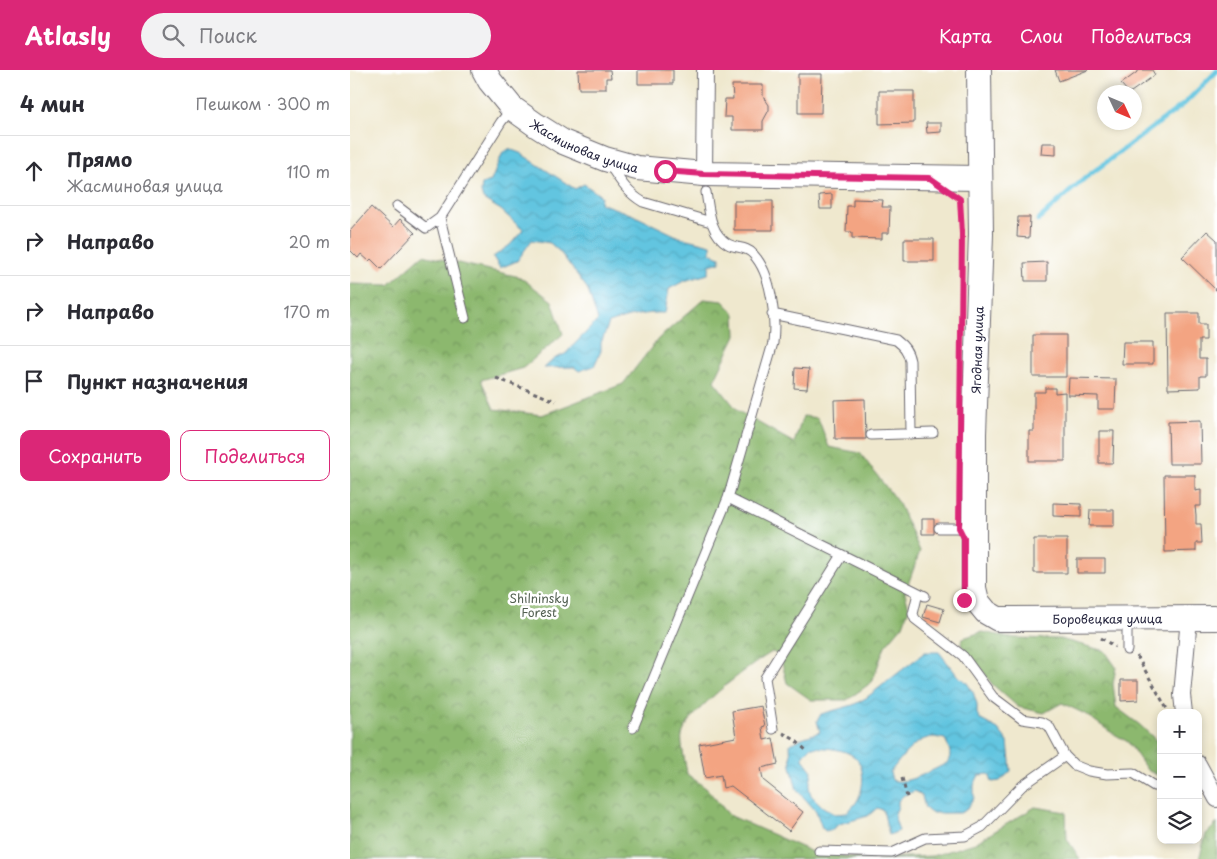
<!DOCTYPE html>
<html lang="ru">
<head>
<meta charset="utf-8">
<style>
  :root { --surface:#fff; --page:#f2f2f3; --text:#2b2b33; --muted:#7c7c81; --line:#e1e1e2; --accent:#db2777 }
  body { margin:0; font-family:"Playpen Sans",sans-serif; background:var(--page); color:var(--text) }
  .controls { position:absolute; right:15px; bottom:15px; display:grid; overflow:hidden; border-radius:10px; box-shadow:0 2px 8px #0003 }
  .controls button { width:45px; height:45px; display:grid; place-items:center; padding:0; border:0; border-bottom:1px solid var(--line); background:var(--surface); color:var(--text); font:25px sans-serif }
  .compass { position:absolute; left:747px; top:15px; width:45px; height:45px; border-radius:50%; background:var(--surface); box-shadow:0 2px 8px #0003; rotate:134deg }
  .stop { position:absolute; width:15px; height:15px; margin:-11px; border:4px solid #db2777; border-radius:50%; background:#fff }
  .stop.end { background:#db2777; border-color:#fff; box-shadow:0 1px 5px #0008 }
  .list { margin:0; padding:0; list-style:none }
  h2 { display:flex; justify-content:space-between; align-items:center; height:65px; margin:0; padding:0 20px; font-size:21px }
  h2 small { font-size:16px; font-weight:400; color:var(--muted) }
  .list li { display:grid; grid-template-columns:32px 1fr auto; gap:15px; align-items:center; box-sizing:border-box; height:70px; padding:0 20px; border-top:1px solid var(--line) }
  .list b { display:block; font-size:19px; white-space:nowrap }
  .list p { margin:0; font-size:16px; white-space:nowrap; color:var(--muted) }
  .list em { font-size:16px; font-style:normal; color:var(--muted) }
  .actions { display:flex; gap:10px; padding:15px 20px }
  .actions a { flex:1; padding:11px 0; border:1px solid var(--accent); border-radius:10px; text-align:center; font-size:18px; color:var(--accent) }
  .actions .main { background:var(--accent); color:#fff }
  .icon { flex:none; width:28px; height:28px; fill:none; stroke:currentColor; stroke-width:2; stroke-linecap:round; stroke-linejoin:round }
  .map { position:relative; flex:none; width:867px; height:789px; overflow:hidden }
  header { display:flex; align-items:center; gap:30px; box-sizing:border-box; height:70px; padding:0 25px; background:var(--accent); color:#fff }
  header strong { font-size:24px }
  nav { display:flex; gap:28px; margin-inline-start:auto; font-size:18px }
  .search { width:350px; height:45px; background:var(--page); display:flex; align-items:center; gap:12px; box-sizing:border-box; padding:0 18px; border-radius:28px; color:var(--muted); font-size:19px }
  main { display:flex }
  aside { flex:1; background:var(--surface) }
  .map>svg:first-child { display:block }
  .forest { fill:url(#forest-crowns); stroke:#576d54 }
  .water { fill:url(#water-waves); stroke:#42748e; fill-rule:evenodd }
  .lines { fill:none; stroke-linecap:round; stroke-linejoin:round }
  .stream { stroke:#62c5e0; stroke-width:5 }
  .building { fill:#f3a482 }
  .lane-casing { stroke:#6a676e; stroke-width:11 }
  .street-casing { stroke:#6a676e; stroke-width:18 }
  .secondary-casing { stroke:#6a676e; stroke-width:26 }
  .path { stroke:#6a676e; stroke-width:3; stroke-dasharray:4 4; stroke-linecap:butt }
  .lane { stroke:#fff; stroke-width:9 }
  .street { stroke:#fff; stroke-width:16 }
  .secondary { stroke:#fff; stroke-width:24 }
  .route { stroke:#db2777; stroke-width:6 }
  .labels { text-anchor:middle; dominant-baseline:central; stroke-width:5; stroke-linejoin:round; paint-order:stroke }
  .street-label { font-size:12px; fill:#22223b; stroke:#fff }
  .park-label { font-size:12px; fill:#546153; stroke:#fff }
</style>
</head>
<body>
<header>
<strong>Atlasly</strong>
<div class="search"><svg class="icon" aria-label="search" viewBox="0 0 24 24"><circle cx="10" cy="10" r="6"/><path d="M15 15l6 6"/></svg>Поиск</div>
<nav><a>Карта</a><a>Слои</a><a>Поделиться</a></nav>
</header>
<main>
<aside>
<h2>4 мин<small>Пешком · 300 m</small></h2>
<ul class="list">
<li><svg class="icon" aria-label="ahead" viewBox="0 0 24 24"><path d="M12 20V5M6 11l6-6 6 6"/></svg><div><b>Прямо</b><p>Жасминовая улица</p></div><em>110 m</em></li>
<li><svg class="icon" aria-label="right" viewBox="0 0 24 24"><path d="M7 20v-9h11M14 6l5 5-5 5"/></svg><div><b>Направо</b></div><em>20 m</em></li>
<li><svg class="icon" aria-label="right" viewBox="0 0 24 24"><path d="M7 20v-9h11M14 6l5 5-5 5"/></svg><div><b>Направо</b></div><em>170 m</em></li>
<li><svg class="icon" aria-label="arrive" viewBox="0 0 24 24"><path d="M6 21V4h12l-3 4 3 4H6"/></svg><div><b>Пункт назначения</b></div></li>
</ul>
<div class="actions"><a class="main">Сохранить</a><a>Поделиться</a></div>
</aside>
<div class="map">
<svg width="867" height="789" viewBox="0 0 867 789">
  <defs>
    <pattern id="forest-crowns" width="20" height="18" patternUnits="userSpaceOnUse" patternTransform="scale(1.25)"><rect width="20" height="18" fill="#8cb86e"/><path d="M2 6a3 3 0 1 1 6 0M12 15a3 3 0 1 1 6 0" fill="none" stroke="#72955c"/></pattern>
    <pattern id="water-waves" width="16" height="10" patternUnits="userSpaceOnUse" patternTransform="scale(1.25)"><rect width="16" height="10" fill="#62c5e0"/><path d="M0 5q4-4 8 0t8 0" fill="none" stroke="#55a9c1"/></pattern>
  </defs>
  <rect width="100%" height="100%" fill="#fff"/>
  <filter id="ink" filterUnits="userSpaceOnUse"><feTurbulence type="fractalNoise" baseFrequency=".02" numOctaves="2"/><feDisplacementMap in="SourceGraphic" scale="10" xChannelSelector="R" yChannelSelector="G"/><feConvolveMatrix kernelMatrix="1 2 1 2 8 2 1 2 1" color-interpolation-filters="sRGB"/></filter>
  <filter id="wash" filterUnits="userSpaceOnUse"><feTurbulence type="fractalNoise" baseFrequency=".0096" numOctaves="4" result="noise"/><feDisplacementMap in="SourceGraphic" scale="20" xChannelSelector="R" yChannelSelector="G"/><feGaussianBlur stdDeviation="1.12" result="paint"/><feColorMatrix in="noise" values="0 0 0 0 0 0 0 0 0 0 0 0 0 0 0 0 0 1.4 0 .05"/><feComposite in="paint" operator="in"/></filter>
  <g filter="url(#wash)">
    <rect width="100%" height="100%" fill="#efe8ce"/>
    <path class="forest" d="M73 185 170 207 202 231 213 264 173 298 131 310 144 339 192 345 273 314 308 269 354 229 373 231 385 244 386 265 364 311 388 341 444 373 453 346 468 348 479 377 510 383 549 434 570 481 555 523 559 538 553 555 535 576 522 612 497 630H461L437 613 430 585 422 582C399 596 339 640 332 665 330 673 336 694 337 704L357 719 379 745 462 782 516 789 582 786 625 773 685 737 716 742 717 769 730 789H0V214L39 215Z
      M632 562 665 568 710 569 755 581 766 597 763 614 766 637 790 655 811 675V707L797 700 778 672 759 661 737 645 712 633 694 643 668 637 642 614 628 594 611 575 613 568Z
      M867 753V789H849L856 764Z"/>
    <path class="water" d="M159 79 170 83 225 119 234 114 251 126 250 133 283 145 329 167 361 175V183L370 187V192L360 195 358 204 334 211 319 219 315 243C295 242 277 247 259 253L251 273V281L244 296 229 301 224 297 194 298 204 289 215 284 248 250 237 218 210 182 200 173 182 170 167 191 150 198 143 187 160 175 173 160 151 140 133 129 131 122 132 114 141 111 153 82Z
      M575 582H589L607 605 617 613 623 622 627 634V644L631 650 648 659 658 672 661 701 650 711 642 712 639 704 629 705 624 715V728L616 740 610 743H581L575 738 572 726 565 721 554 725 548 731V737L544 745 549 761 539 765 533 740 527 738 518 746 489 754 481 760 475 761 472 758 466 741 447 720 441 696 440 674 452 668 470 662 467 651 471 644 503 635 516 628ZM584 667 595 669C599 678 603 684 597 693 585 699 555 716 542 710L540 702C552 688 564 668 584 667ZM461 677C473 678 489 678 500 684 516 691 515 718 507 731 505 735 500 739 497 743L485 744 473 737 461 725 459 718 462 701 453 689V685Z"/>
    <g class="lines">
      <path class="stream" d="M688 150 735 108 834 34 867 1"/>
    </g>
    <g id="blocks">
      <path class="building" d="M228 0H260L261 8H256V19H229Z
        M288 0H323V14H288Z
        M705 0H738L709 11Z
        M790 0H802L805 5 781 22H778L771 14Z
        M448 4H472L471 43H448Z
        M382 15H413V26L419 35V40L413 51V60H382V47H374L375 29H383Z
        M529 21H564V53L529 54Z
        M576 53H591V62L577 63Z
        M692 73H706V85L691 84Z
        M482 124V139H470L469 125Z
        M503 129 533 130 532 137H540L539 163H532V169L502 168V162H496L497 136H503Z
        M384 131H423V160H384Z
        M21 137 43 157 50 149 65 163 31 199 21 189 19 191 11 184 8 188 0 180V161Z
        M668 147H680L679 168 667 167Z
        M857 161 867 170V221L832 187Z
        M554 169H584V191H554Z
        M697 192V211H675L674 193Z
        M817 243H849V254H856V270H849V289H856V306H850V318L818 319Z
        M683 265H716V307H683Z
        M773 272H803V294H772Z
        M445 298 459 299 457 319 444 318Z
        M719 308 766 309 765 339H748V326L718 325Z
        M695 318H705V323L715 322V391H679V361H684V322H695Z
        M515 329 516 369H485L484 330Z
        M850 351 851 394H819L818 352Z
        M749 361H764L763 393H749Z
        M814 405H845V421L851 420V436H845L846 445V454H851L852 473H846V481L815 482Z
        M703 433 731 434V447L703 446Z
        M740 440H764V456H739Z
        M572 449H584V464H572Z
        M684 469H717V503H684Z
        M727 489H755V503H727Z
        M577 534 594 539 590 552 573 547Z
        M771 610H788V630L771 631Z
        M411 636 415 656 412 657 414 670 423 668 428 694 411 698 413 710 453 742 439 761 381 716 373 718 371 705 355 708 349 674 386 667 382 641Z"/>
    </g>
  </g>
  <g filter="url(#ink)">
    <use href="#blocks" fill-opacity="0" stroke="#6a676e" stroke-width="1"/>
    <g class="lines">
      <g class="lane-casing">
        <path id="lane" d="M259 94C269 109 277 123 293 132L361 152
          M47 136 76 158 90 148
          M422 244 546 270C554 276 558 281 560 291L561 364
          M115 248 90 148 151 52 162 38
          M521 365 583 363
          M378 428 575 526
          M589 458H623
          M568 523 563 544 565 549 613 586 643 627 672 649 692 652 699 656 715 686 724 695 739 701 757 704 783 703 804 716
          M777 580V550
          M283 658 378 428 423 273C426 247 422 204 403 184 396 176 387 179 378 174 360 164 359 140 356 122
          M423 659 415 608 492 485
          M469 781 542 783 575 768 615 766 632 757 672 716 715 686"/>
      </g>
      <g class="street-casing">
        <path id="street" d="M354 104 355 0
          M834 643 832 625 839 548
          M848 694 867 729"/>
      </g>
      <g class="secondary-casing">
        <g id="secondary">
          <path id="s1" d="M134 0 140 11 162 38 186 55 213 72 255 89 287 98 354 104 630 108"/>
          <path id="s2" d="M629 0 631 164 624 364V518L627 531 636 542 648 549 867 548"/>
        </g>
      </g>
      <path class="path" d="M146 308 206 331
        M751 568 765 577
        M787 586 817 639
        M433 663 445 670 457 681
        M552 708 557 727"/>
      <use href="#lane" class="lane"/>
      <use href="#street" class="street"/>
      <use href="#secondary" class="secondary"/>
    </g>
  </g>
  <g class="lines" filter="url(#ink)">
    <path class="route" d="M315 101 354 104 580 108 610 129 612 164 609 458 614 468V530"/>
  </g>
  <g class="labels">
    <g class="street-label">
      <text stroke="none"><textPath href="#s1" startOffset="130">Жасминовая улица</textPath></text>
      <text transform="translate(627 280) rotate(-88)">Ягодная улица</text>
      <text stroke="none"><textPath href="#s2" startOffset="669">Боровецкая улица</textPath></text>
    </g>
    <g class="park-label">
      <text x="189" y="528">Shilninsky<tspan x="189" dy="14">Forest</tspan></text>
    </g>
  </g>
</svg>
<div class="controls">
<button>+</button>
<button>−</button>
<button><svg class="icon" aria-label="layers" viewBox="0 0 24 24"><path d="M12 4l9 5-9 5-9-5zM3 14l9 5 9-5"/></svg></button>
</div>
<svg class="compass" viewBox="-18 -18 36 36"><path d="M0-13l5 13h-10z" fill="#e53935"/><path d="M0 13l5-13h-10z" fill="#7c7c81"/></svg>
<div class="stop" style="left:315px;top:101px"></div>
<div class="stop end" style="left:614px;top:530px"></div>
</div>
</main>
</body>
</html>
